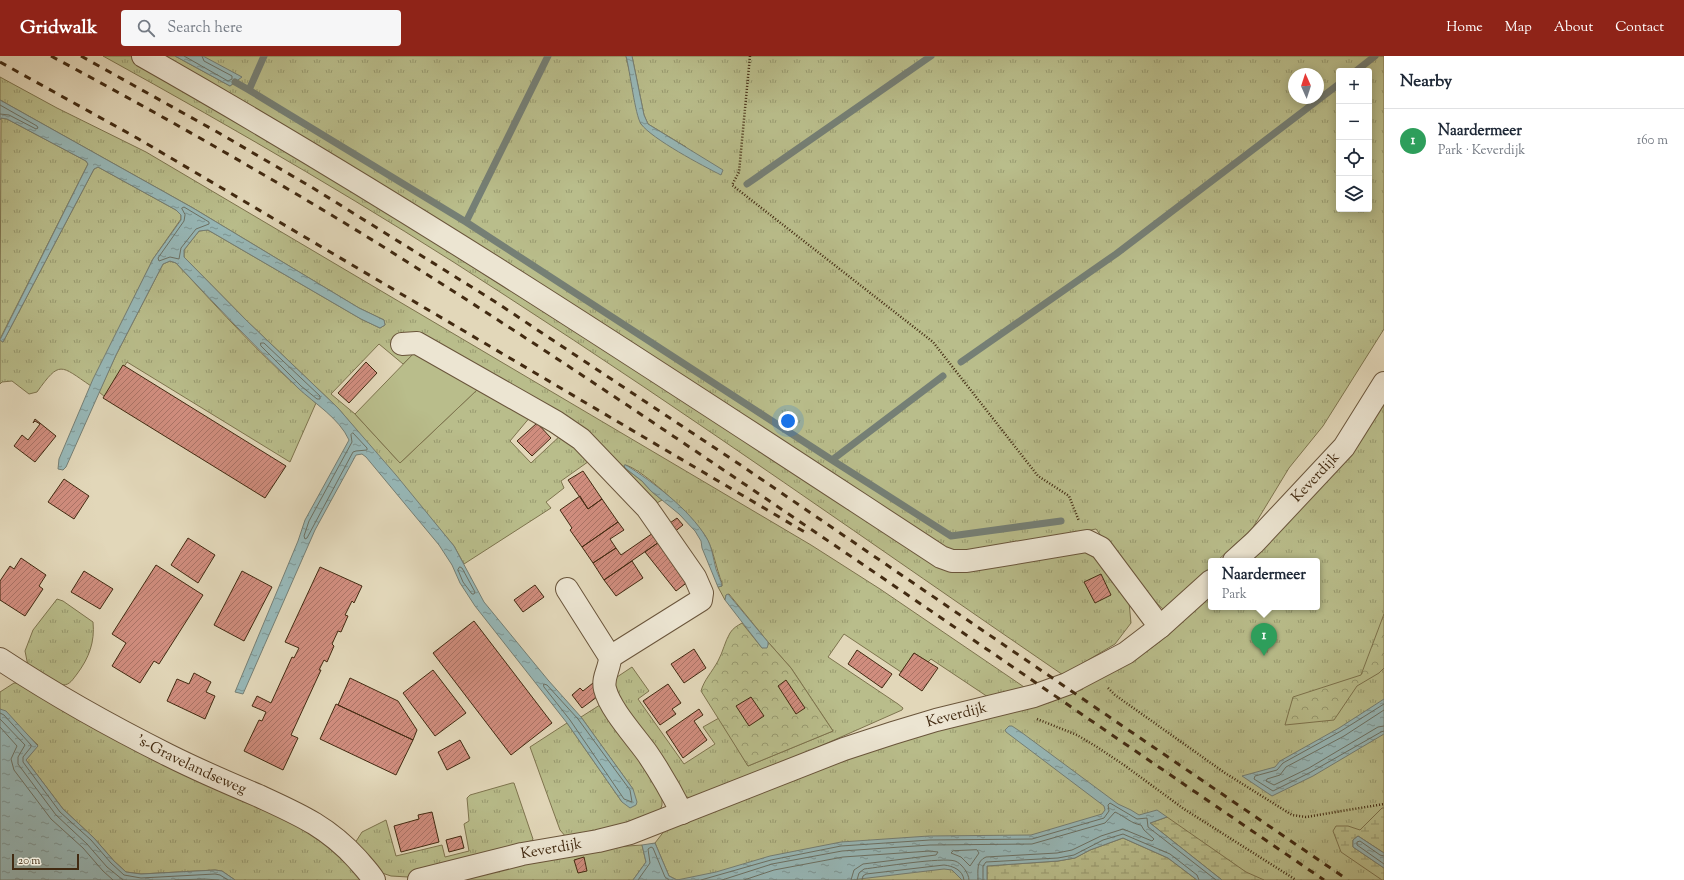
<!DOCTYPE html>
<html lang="en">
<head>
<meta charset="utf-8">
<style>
  :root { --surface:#fff; --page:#f6f6f7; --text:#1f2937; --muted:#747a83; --line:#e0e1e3; --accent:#8f2418 }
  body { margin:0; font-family:"Sorts Mill Goudy",serif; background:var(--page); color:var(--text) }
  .controls { position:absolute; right:12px; top:12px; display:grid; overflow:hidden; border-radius:4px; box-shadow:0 2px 10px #0003 }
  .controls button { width:36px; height:36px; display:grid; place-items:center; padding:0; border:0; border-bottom:1px solid var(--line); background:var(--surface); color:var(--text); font:20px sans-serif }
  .compass { position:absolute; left:1288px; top:12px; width:36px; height:36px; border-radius:50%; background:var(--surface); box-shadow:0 2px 10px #0003; rotate:357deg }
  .scale { position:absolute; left:12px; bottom:10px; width:67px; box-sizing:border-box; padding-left:4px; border:2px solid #422a11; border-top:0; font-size:11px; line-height:14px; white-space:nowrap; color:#422a11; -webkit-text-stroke:3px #ece5d2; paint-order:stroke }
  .you { position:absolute; left:788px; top:365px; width:14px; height:14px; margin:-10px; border:3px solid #fff; border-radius:50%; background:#1a73e8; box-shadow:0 0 0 6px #1a73e833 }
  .badge { display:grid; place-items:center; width:26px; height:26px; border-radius:50%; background:var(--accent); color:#fff; font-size:13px; font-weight:700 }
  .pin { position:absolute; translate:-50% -33px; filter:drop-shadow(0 1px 2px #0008) }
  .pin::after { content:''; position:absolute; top:21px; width:14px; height:12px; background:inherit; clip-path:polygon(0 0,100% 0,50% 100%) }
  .popup { position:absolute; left:1208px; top:502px; width:112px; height:52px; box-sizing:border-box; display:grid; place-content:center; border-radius:4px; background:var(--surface); filter:drop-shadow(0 1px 3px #0005); font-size:13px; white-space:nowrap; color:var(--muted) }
  .popup b { font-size:15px; color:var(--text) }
  .popup::after { content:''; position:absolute; left:50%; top:100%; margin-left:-8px; border:8px solid transparent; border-top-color:var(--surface) }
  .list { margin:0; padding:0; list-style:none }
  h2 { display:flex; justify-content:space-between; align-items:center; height:52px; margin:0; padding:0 16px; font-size:17px }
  h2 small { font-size:13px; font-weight:400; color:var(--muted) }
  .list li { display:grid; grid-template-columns:26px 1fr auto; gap:12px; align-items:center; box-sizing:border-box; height:64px; padding:0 16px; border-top:1px solid var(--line) }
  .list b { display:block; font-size:15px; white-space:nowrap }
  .list p { margin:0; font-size:13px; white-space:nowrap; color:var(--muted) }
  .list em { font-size:13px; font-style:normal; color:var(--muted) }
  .icon { flex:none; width:22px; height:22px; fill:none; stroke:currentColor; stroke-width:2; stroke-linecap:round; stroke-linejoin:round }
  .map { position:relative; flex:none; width:1384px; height:824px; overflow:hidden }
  header { display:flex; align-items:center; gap:24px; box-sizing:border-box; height:56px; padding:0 20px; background:var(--accent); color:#fff }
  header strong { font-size:19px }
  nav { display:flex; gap:22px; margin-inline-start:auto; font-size:14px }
  .search { width:280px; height:36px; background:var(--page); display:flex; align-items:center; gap:10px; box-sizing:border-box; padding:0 14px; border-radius:4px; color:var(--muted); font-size:15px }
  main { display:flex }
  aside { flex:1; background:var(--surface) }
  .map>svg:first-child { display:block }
  .grass { fill:url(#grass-tufts); stroke:#7e744e; fill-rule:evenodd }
  .forest { fill:url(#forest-crowns); stroke:#7e744e }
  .wetland { fill:url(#wetland-marsh); stroke:#7e744e }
  .pitch { fill:#b9bd8b; stroke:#7e744e }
  .water { fill:url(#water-ripples); stroke:#757f75 }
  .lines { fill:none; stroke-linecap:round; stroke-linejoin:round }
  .shore { stroke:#6c7164; stroke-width:1 }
  .stream { stroke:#757f75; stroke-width:7 }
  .building { fill:url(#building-hatch); stroke:#422a11 }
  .minor-casing { stroke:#6a553b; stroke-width:24 }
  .path { stroke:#422a11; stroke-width:2.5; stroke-dasharray:1 2; stroke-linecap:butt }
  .minor { stroke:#ece5d2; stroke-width:22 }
  .rail { stroke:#422a11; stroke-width:3; stroke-dasharray:7 7; stroke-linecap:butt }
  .labels { text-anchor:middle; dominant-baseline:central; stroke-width:3.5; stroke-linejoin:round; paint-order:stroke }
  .street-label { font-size:15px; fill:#422a11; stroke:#ece5d2 }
</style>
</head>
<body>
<header>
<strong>Gridwalk</strong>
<div class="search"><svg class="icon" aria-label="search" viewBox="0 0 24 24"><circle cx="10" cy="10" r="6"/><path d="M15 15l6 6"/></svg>Search here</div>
<nav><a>Home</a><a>Map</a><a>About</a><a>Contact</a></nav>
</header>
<main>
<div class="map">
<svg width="1384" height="824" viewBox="0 0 1384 824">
  <defs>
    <pattern id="grass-tufts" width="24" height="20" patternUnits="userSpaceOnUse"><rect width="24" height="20" fill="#b9bd8b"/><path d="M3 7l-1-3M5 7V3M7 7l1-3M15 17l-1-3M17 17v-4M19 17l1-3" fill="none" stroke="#989a70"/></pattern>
    <pattern id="forest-crowns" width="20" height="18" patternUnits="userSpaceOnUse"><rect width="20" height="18" fill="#b9bd8b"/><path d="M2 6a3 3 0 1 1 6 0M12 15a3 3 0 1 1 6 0" fill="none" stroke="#989a70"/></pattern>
    <pattern id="wetland-marsh" width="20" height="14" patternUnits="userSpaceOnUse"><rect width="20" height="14" fill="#b9bd8b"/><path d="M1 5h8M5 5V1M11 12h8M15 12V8" fill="none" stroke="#989a70"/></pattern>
    <pattern id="water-ripples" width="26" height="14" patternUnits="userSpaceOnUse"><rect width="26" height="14" fill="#97b8b8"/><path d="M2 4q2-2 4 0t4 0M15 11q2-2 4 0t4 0" fill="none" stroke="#7d9694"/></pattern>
    <pattern id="building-hatch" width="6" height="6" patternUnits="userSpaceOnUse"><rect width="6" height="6" fill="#d08d7e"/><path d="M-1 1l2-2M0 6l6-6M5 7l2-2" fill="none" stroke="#aa7366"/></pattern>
  </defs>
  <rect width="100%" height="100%" fill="#e2d7b9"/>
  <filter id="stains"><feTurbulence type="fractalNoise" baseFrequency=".005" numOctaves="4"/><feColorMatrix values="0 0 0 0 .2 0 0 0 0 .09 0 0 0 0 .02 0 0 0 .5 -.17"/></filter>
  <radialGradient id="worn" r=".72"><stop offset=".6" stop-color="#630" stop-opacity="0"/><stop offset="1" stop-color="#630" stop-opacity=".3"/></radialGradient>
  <path class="grass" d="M103 0H132L348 132 950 513 1083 495 1100 505 1129 546 1131 567 1115 588 1063 619C876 491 692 360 503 238 373 153 239 75 103 0Z
    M157 0H175L230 30 241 21 189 0H626L641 68 686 91 648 68 644 59 632 0H1384V273L1323 370 1289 412 1252 473 1217 505H1211V511L1164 554 1137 529 1096 473 963 498H955ZM1339 15H1369V153H1339ZM1294 18H1318V42H1294Z
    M0 21 57 52 146 96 811 489 880 533 1027 633 995 643H991L931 603 928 606 914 597 901 616 844 578 828 601 898 648 903 652 902 654 710 739 693 743 681 739 677 730 614 640 611 632V625L632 611 649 635 638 643 684 708 715 688 703 671 719 662 748 710 833 675 791 612 768 586 729 538 726 539 725 544 718 531 722 530V527C716 512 714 496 707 483 699 466 642 412 625 409V412L642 425 651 435 662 444 652 450 587 381 578 375 417 280 408 290 416 295 403 308 379 288 331 338 355 358 400 407 478 333 482 332 531 360 510 385 531 407 562 378 592 403 561 425 564 432 546 446 551 452 464 508 454 490 338 352 247 265 184 201V194L199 175 208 174 361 263 380 272 385 269 384 264 359 252 193 152 0 44Z
    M1 62 7 63 86 105 88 108 0 283Z
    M98 111 176 154 181 159V163L153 203 91 330C60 309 60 304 37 336L29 338 12 325 2 326 0 328V284L3 286 94 113Z
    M170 205 176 207C221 255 265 305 316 347L290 406 127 306 105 341 99 336 116 299 163 208Z
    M1384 347V824H677L669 820 655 787 668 770 857 695 1046 645 1048 647 1081 634 1083 633 1081 632C1113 617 1144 600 1170 577 1184 565 1198 552 1211 539V551H1317V505H1245L1353 397Z
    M57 543 63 545 93 566C95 586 89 602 77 618 73 623 70 629 63 629 54 630 36 615 28 610L25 595 33 574Z
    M14 627H18L322 782 363 824H235L222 815 215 814 141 818 126 816 114 805 94 782 63 753 26 704 38 689 0 653V636Z
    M603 647 662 739V749L659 758 650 762 566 781 560 774 530 691 567 667 622 746 633 733 581 661Z
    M512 727H514L533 783 530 788 408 821 391 820 382 817 355 787 362 776 386 764 396 800 442 789 445 801 469 795 464 768 469 765 467 742 470 739Z
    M642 789 646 806 633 824H438L615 791Z"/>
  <path class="forest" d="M1384 558V612L1379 617 1357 630 1334 664 1285 669 1293 641 1361 619Z
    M742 567 762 592 768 589V586L791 612 833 675 748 710 701 635C704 624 712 616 718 605 723 596 725 585 730 577 733 572 737 570 742 567Z"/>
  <path class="wetland" d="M1382 752H1384V797L1358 780 1353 784V791L1384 812V824H1382L1341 796 1333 775 1336 770H1348L1360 774Z
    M1167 761 1246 816 1264 824H1222L1150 767Z
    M1123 782 1168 802 1197 824H987V810L1058 805 1075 802 1090 794Z"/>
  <path class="pitch" d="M416 295 478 333 400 407 355 358Z"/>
  <path class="water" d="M175 0H203L242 21 230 30Z
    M626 0H632L644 59 648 68 723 114 721 119C703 110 652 83 641 68 635 59 630 15 626 0Z
    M0 44 193 152 359 252 384 264 385 269 380 272 361 263 208 174 199 175 184 194V201L247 265 338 352 396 419 454 490 484 546 548 624 581 661 633 733 637 746 636 749 630 752 622 746 567 667 475 550 460 527 452 509 439 489 366 401 362 398 356 399 315 474 243 638 235 636 298 485 305 464 349 384C339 362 315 348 298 332 256 292 216 249 176 207L170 205 163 208 116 299 66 411 63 414 58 413 59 403 93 323 153 203 181 164V159L176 154 98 111 94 113 3 286 0 284 88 108 86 105 7 63 1 62 0 64Z
    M624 409H626C653 426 689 453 706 481 712 490 713 502 716 513 718 519 721 524 722 530L718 531 702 492 701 485 695 475 679 458 651 435 642 425 625 412Z
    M728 538 768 586V589L767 592H762L725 544 726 539Z
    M1384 643V678L1313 720 1272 740 1242 720 1275 711 1280 705 1339 672Z
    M0 653 6 655 38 690 26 704 63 753 94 782 114 805 126 816 141 818 215 814 222 815 235 824H0Z
    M1009 670H1012L1021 676 1118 748 1131 754 1139 759 1157 754 1167 761 1150 767 1222 824H1197L1168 802 1123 782 1090 794 1075 802 1058 805 987 810V824H962L952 814 944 813 851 824H633L646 806 642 789 655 787 669 820 677 824 716 816 770 800 841 786 929 780 1031 779 1102 758 1105 754 1104 750 1006 676 1005 674Z
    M1358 780 1384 797V812L1353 791V784Z"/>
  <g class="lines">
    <path class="shore" d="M184 0 228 25 232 23V20L204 5 202 0
      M0 49 37 70 38 72 36 73 9 59 0 58
      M182 152 184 151 209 166V168L196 173 181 192 179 203 170 201 159 205 158 202 184 165 185 159Z
      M261 287H264L320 340V343H317L301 330 261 290Z
      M353 377 367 392V394L356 395 353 396 307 482 305 483 304 480 309 465 352 386 351 379Z
      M460 511 462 512 475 536 474 538H472L463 526 458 514Z
      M544 628 547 629 578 663 630 734 632 746 624 743 570 664 544 631Z
      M1384 648 1341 675 1283 707 1277 714 1255 720 1254 723 1273 735 1311 716 1381 676 1384 675
      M1384 654 1344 680 1286 711 1280 719 1267 723 1266 725 1274 729 1309 712 1378 671 1384 670
      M0 657 4 659 31 689V691L23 701V706L60 756 91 784 111 807 124 819 141 822 215 818 220 819 228 824
      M0 663 25 689 18 701V708L56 759 87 788 107 811 123 824
      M0 671 17 690 11 703 14 714 51 763 83 792 103 815 113 824
      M977 794 979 797 970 810 961 801 951 797 953 795Z
      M1384 800 1380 799 1360 785 1357 786V789L1384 808
      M175 824 204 823 219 824
      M638 824 650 807 648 793 651 791 653 792 665 821 669 824
      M701 824 771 804 841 790 930 784 1032 783 1104 762 1109 755 1108 749 1110 747 1137 763 1147 762 1148 771 1216 824
      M722 824 772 808 842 795 930 789 1032 788 1105 767 1115 756C1124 760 1132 768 1141 769L1144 774 1154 783 1152 785 1123 773 1101 780 1072 794 1057 797 986 801C976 805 978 815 978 824
      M744 824 774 814 843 801 930 795 938 796 936 799 863 808 854 814 851 824
      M857 824 859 817 864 813C881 811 942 801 955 805 961 807 969 817 969 824
      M862 824 863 820 866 818 944 809C953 810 963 814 964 824
      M983 824V810L986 806 1058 802 1074 799 1103 784 1123 778 1170 798 1197 819 1199 824"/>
    <path class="stream" d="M264 0 249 34 466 166 832 404
      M1356 15 1375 0
      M235 26 249 34
      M747 128 931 0
      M466 166 548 0
      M961 306 1116 198 1339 28
      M943 320 832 404 951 480 1061 465"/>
  </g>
  <path class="building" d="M366 306 377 317 349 347 338 337Z
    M123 309 286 410 265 442 103 342Z
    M35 363 56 380 35 406 14 390 22 379 28 384 40 368 35 365 33 367Z
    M537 367 551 382 532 400 517 385Z
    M583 415 602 443 588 453 568 424Z
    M64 423 89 440 74 463 48 446Z
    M580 440 588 453 602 443 618 466 582 491 570 474 572 472 560 454Z
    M677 462 683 469 673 477 667 469Z
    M618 466 624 474 610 483 616 492 593 507 582 491Z
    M656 475 662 484 604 524 593 507 616 492 621 499Z
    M188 482 215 499 198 527 171 509Z
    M659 486 689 525 676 535 645 496Z
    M21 502 46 519 39 530 43 533 25 560 0 544V525L10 510 14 513Z
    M632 505 643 522 616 540 604 524Z
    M156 509 203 539 159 608 154 605 140 627 112 610 126 587 112 578Z
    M320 511 362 530 354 547 352 545 345 559 348 560 341 576 338 575 332 588 334 590 327 606 324 604 319 614H321L291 679 298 682 283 714 244 695 259 664 262 665 266 656 252 650 257 640 271 647 292 601 294 602 299 592 285 586Z
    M84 515 113 533 100 553 71 536Z
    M242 515 272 531 244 585 214 569Z
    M1101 518 1111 539 1095 547 1084 526Z
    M535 529 544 541 523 556 514 544Z
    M474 565 552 667 511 699 433 597Z
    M694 593 706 612 684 627 671 608Z
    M857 594 892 618 882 632 848 608Z
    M914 597 938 612 922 635 899 619Z
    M433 614 466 657 435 680 403 637Z
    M194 617 211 626 206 636 215 640 205 663 167 645 177 623 189 628Z
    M350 622 398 645 417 674 413 684 338 649Z
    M786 624 805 652 796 658 778 630Z
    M593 627 601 638 582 652 572 639 580 632 583 635Z
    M668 628 681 647 672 653 676 658 660 669 643 645Z
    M751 641 764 660 749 670 736 650Z
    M336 648 413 684 396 719 320 683Z
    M699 653 703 659 694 665 707 684 683 702 666 676Z
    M460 684 470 702 447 714 438 696Z
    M432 756 439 786 401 796 394 770 419 763 418 759Z
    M461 780 464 792 449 796 446 784Z
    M584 801 587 815 578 817 574 804Z"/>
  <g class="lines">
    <g class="minor-casing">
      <g id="minor">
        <path d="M143 0C417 155 678 329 941 501L952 505H967L1087 485 1101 492 1160 571"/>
        <path d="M402 288 417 287 556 366 581 383 647 452 695 521 702 537 701 544 610 601"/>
        <path id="s1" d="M1234 505 1255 486 1344 391 1384 327"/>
        <path d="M567 533 610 601C610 613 602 621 605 633 610 653 634 679 647 697 660 716 672 737 682 757"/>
        <path id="s2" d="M0 603C53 638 110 670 168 699 198 714 228 727 259 740 298 758 327 770 357 803 363 810 369 816 374 824"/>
        <path id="s3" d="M419 824 522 798 598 785 630 777 844 693 893 677 936 664 1034 640 1067 628 1126 597 1160 571 1211 525"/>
      </g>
    </g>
    <path class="path" d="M750 0 739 116 732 129 933 286 1038 420 1069 440 1079 465
      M1108 632 1115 639 1225 717 1292 759 1306 761 1384 748
      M1037 663 1077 679 1097 691 1124 709 1184 753 1296 824"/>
    <use href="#minor" class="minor"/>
    <path class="rail" d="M51 0C163 60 274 123 382 190 548 294 709 404 871 514 1022 617 1173 721 1324 824
      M81 0 219 77 313 132 494 245 742 410 1348 824
      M0 6 137 82 808 478"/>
  </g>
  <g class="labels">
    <g class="street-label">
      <text stroke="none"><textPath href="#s1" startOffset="117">Keverdijk</textPath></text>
      <text stroke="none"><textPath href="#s3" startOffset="564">Keverdijk</textPath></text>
      <text stroke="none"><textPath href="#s2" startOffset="219">'s-Gravelandseweg</textPath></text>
      <text stroke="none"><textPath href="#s3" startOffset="136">Keverdijk</textPath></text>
    </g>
  </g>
  <rect width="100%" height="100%" filter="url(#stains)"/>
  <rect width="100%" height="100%" fill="url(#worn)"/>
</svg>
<div class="controls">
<button>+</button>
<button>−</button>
<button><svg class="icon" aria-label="locate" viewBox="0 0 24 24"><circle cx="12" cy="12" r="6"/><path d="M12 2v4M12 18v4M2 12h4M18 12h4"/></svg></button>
<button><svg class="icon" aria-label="layers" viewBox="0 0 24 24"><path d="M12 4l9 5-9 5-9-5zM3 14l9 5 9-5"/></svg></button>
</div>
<svg class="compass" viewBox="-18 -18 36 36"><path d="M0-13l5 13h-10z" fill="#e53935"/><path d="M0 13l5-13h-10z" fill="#747a83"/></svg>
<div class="scale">20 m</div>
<div class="you"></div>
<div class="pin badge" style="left:1264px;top:600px;background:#2e9e5b">1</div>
<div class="popup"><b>Naardermeer</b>Park</div>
</div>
<aside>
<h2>Nearby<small></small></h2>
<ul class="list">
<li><span class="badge" style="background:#2e9e5b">1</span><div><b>Naardermeer</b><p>Park · Keverdijk</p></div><em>160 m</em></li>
</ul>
</aside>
</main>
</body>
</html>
